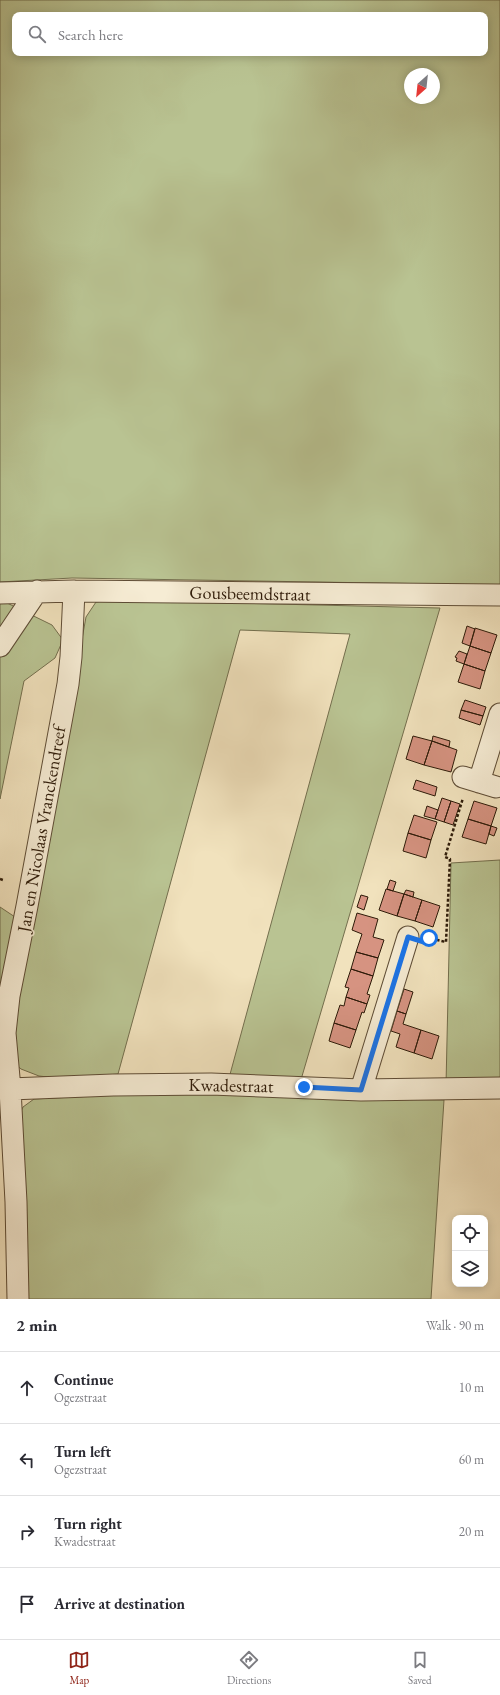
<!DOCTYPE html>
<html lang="en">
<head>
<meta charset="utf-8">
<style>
  :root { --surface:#fff; --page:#f2f2f3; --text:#2b2b33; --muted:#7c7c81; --line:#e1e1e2; --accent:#8f2418 }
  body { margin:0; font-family:"EB Garamond",serif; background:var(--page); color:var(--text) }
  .controls { position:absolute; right:12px; bottom:12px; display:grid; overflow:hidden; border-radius:8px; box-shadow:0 2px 10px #0003 }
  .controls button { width:36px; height:36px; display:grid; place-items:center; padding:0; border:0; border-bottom:1px solid var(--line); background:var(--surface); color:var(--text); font:20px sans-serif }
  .compass { position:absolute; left:404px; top:68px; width:36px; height:36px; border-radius:50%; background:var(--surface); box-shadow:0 2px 10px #0003; rotate:207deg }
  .stop { position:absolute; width:12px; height:12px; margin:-9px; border:3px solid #1a73e8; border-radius:50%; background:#fff }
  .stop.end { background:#1a73e8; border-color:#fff; box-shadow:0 1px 4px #0008 }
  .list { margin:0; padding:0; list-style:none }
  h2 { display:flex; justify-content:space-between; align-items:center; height:52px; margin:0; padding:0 16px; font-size:17px }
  h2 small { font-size:13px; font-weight:400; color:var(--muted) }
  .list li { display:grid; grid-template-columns:26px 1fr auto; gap:12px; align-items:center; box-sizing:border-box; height:72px; padding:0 16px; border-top:1px solid var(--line) }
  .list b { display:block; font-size:15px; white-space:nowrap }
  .list p { margin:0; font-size:13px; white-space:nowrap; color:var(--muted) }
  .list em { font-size:13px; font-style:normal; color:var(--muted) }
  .icon { flex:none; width:22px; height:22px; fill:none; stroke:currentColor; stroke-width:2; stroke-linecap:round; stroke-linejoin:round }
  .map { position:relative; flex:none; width:500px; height:1299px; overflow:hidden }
  .search { position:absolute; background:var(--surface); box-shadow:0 2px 10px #0003; left:12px; right:12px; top:12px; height:44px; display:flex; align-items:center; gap:10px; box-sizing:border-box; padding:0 14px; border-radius:8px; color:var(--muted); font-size:15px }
  .sheet { height:340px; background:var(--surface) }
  nav { display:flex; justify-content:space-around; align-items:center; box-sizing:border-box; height:56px; border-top:1px solid var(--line); background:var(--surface); font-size:11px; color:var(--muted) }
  nav a { display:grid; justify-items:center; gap:2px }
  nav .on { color:var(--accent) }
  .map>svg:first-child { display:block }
  .green { fill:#b9c392; stroke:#736e4d; fill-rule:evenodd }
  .building { fill:#d69381; stroke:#2d1a08 }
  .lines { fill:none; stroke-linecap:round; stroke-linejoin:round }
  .minor-casing { stroke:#5e4c35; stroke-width:23 }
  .path { stroke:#2d1a08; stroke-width:2.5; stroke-dasharray:3 2; stroke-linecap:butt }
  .minor { stroke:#f6ecd4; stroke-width:21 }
  .route { stroke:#1a73e8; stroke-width:5 }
  .labels { text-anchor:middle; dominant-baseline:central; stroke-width:3.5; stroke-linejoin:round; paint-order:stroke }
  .street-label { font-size:18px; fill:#2d1a08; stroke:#f6ecd4 }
</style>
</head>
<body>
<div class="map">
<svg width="500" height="1299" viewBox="0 0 500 1299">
  <rect width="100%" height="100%" fill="#f1e2bd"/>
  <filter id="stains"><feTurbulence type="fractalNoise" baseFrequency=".005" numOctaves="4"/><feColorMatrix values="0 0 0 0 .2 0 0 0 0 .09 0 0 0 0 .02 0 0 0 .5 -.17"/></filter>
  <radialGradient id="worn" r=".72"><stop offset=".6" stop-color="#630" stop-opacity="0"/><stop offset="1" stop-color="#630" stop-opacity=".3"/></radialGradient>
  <path class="green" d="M0 0H500V585L72 578 0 582ZM15 15H485V53H15ZM410 74H434V98H410Z
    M110 600 440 608 300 1083 229 1078 350 634 240 630 118 1074 65 1079 39 1076 21 1069 15 1064 12 1038 21 974 86 617 96 602Z
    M0 601H3L52 625 63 640 55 658 24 681 0 799Z
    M500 860V1083L446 1085 451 863Z
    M0 907 18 919 0 986Z
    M193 1091 307 1098 444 1100 431 1299H22L19 1115 23 1107 34 1099Z"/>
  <path class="building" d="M467 626 475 629 470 646 462 643Z
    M475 628 497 635 491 653 470 646Z
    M470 646 491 653 485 671 464 664Z
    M459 651 467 654 464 664 456 661 457 658 455 657Z
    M464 664 485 671 480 689 458 682Z
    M465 700 486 707 483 716 461 710Z
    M461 710 483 716 480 725 459 718Z
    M413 736 432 741 424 765 406 759Z
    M433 736 450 741 449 747 432 741Z
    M432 741 457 750 451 772 424 765Z
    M416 780 437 787 435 796 413 789Z
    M442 798 451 801 444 822 435 819Z
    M451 801 460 804 453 825 444 822Z
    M474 801 497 808 491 826 468 819Z
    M427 806 438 810 435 819 424 816Z
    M414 815 437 822 431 840 408 833Z
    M468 819 491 826 486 844 462 837Z
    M491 826 497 828 494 836 489 834Z
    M408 833 431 840 426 858 403 851Z
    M390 880 396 882 393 891 387 889Z
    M386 889 404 894 397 916 379 910Z
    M406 890 414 892 413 897 404 894Z
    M404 894 422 900 415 921 397 916Z
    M361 895 368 897 364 910 357 907Z
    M422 900 440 906 433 927 415 921Z
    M357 913 378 919 373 937 384 940 378 958 356 952 362 934 352 930Z
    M356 952 378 958 373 976 351 969Z
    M351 969 373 976 367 994 370 995 367 1004 346 997 349 988 345 987Z
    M404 989 413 992 406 1014 397 1011Z
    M346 997 367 1004 364 1013 362 1012 356 1030 334 1023 340 1005 344 1006Z
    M397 1011 406 1014 403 1024 421 1030 414 1053 396 1047 400 1034 391 1031Z
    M334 1023 356 1030 350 1048 329 1041Z
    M421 1030 439 1036 432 1059 414 1053Z"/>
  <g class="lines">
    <g class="minor-casing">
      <path id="minor" d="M0 593 74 591 500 595
        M0 646 37 591
        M463 777 496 787
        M479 782 500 714
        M10 1089 113 1085 211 1084 361 1090 500 1088
        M361 1090 408 937
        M18 1299 16 1202 10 1089 5 1033 9 996 27 906 68 684 71 657 74 591"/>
    </g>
    <path class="path" d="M0 879 3 880
      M427 939 429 938 446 942 450 859 445 857 463 798"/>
    <use href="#minor" class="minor"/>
  </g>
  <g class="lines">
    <path class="route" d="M304 1087 361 1090 408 937 424 942 429 938"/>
  </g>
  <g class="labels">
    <g class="street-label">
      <text transform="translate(250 593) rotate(1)">Gousbeemdstraat</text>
      <text transform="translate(41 829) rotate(-80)">Jan en Nicolaas Vranckendreef</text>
      <text transform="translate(231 1085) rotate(1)">Kwadestraat</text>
    </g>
  </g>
  <rect width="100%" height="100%" filter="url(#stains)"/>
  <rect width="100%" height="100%" fill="url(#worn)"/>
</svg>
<div class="controls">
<button><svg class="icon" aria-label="locate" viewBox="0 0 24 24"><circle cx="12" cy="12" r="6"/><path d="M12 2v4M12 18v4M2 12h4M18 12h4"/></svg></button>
<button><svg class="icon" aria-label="layers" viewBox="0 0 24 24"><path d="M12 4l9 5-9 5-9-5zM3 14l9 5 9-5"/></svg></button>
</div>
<svg class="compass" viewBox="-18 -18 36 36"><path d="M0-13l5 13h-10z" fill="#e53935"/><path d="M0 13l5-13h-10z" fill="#7c7c81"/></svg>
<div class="stop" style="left:429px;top:938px"></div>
<div class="stop end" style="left:304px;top:1087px"></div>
<div class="search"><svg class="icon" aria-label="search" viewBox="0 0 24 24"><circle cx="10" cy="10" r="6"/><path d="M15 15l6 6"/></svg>Search here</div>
</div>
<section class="sheet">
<h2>2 min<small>Walk · 90 m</small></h2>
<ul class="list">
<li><svg class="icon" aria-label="ahead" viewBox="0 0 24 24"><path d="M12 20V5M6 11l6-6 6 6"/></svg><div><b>Continue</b><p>Ogezstraat</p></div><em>10 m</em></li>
<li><svg class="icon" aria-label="left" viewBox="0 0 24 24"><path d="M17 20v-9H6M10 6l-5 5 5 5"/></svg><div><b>Turn left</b><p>Ogezstraat</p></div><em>60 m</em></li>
<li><svg class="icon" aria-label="right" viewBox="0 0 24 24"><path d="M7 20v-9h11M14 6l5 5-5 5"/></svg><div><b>Turn right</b><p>Kwadestraat</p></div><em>20 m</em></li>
<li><svg class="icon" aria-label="arrive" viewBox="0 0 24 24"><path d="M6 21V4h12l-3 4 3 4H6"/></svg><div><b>Arrive at destination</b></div></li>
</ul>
</section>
<nav>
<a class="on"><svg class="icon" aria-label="map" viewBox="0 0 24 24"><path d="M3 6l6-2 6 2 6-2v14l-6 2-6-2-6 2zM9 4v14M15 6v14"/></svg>Map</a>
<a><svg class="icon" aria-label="directions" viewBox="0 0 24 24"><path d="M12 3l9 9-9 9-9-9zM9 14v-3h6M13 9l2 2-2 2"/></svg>Directions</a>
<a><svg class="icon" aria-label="saved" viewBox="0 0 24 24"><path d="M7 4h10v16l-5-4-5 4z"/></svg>Saved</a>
</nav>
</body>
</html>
